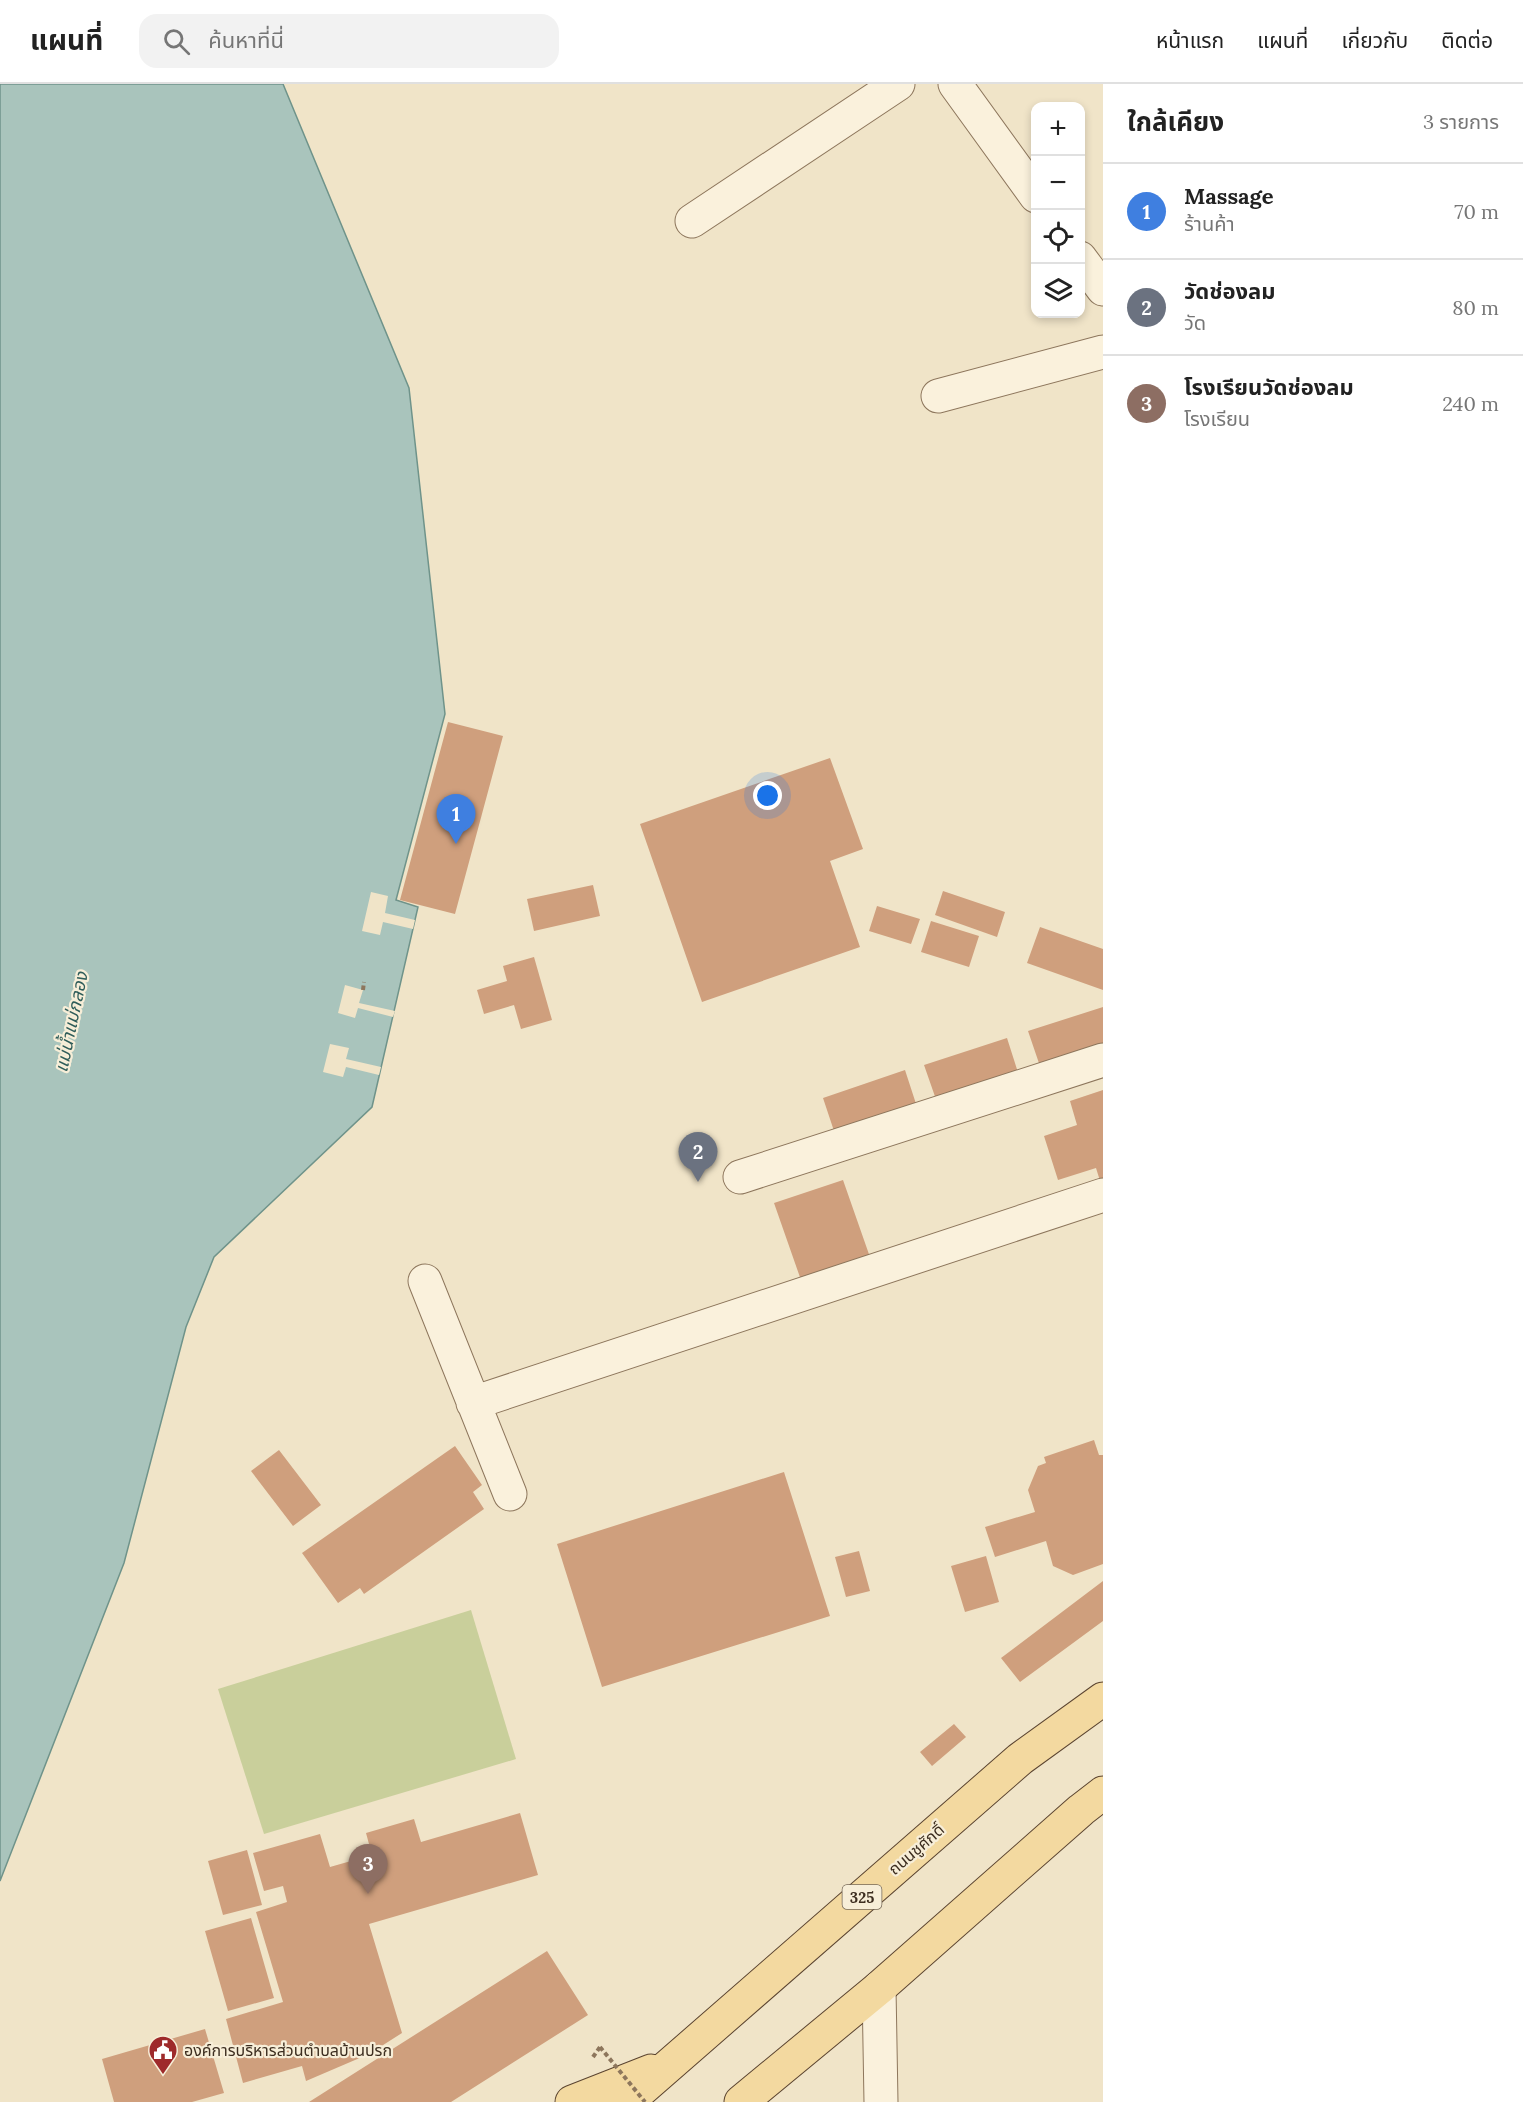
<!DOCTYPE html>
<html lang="th">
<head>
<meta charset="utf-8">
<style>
  :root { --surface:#fff; --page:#f2f2f2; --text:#222; --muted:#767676; --line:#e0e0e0; --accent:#111827 }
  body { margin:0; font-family:Lora,"Noto Sans Thai",serif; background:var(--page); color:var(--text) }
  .controls { position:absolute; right:18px; top:18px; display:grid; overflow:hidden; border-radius:12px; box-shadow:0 3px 9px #0003 }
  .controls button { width:54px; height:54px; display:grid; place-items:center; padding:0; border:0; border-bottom:2px solid var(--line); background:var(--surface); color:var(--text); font:30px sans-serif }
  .you { position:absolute; left:768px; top:712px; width:21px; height:21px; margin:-15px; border:4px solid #fff; border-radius:50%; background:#1a73e8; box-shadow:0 0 0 9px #1a73e833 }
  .badge { display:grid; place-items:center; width:39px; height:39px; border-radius:50%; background:var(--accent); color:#fff; font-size:20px; font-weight:700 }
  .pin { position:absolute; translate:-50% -50px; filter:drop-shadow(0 2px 3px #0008) }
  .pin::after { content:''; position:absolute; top:32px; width:21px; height:18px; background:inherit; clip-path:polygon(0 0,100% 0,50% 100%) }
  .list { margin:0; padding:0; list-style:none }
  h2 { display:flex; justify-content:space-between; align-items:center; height:78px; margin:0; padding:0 24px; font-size:26px }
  h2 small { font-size:20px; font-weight:400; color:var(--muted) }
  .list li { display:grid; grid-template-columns:39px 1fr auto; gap:18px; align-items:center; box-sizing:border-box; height:96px; padding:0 24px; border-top:2px solid var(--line) }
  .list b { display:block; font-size:22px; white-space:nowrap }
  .list p { margin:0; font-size:20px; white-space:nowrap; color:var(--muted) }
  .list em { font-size:20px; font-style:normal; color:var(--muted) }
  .icon { flex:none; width:33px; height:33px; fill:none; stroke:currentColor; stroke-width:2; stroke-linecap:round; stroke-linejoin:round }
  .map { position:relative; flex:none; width:1103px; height:2018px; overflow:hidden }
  header { display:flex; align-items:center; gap:36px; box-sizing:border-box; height:84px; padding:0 30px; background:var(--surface); border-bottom:2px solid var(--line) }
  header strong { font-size:28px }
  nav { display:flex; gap:33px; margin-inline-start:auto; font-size:21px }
  .search { width:420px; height:54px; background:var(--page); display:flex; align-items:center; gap:15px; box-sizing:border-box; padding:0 21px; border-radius:18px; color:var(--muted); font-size:22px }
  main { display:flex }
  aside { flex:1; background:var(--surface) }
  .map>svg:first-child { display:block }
  .green { fill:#c9cf9b }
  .water { fill:#a9c4bc; stroke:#6f938a; stroke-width:1.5 }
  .pier { fill:#f0e4c8 }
  .building { fill:#cf9f7d }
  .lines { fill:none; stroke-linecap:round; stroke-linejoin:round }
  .minor-casing { stroke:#8d765c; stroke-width:35 }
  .major-casing { stroke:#5b4430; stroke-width:35 }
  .path { stroke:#8d765c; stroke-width:4; stroke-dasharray:4.5 3; stroke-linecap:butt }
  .minor { stroke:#faf1dc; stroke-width:33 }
  .major { stroke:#f3d9a0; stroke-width:33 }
  .path-bridge { stroke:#8d765c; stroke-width:4; stroke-dasharray:4.5 3; stroke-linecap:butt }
  .labels { text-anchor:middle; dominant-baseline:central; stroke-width:4.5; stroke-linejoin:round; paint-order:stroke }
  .shield { fill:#f7eed8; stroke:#756857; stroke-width:1.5 }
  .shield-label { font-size:15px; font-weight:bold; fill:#3d2e20 }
  .street-label { font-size:16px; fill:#3d2e20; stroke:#f7eed8 }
  .poi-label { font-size:16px; fill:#3d2e20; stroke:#f7eed8; text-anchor:start }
  .water-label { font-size:18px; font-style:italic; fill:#2f5d5a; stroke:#f7eed8 }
</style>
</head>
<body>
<header>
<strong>แผนที่</strong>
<div class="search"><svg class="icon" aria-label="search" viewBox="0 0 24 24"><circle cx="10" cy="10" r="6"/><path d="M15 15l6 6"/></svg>ค้นหาที่นี่</div>
<nav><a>หน้าแรก</a><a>แผนที่</a><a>เกี่ยวกับ</a><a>ติดต่อ</a></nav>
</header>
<main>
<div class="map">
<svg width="1103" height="2018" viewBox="0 0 1103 2018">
  <rect width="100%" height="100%" fill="#f0e4c8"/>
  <path class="green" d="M471 1526 516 1675 264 1750 218 1605Z"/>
  <path class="water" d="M0 0H283L409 304 445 630 396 816 418 823 372 1023 214 1173 186 1243 124 1479 0 1797Z"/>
  <path class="pier" d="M371 808 388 812 385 829 415 836 413 845 383 838 380 851 362 847Z
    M345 901 363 906 359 919 395 927 393 933 358 924 355 934 338 929Z
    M330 960 349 964 346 975 381 983 379 991 346 983 343 993 323 988Z"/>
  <path class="building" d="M448 638 503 652 455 830 400 816Z
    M830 674 863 765 830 777 860 863 702 918 640 740Z
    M593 801 600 832 534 847 527 815Z
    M943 807 1005 828 997 853 935 831Z
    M877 822 920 835 911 860 869 847Z
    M931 837 979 852 969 883 921 868Z
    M1040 843 1103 865V906L1027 879Z
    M534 873 552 936 521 945 514 921 484 930 477 906 507 897 503 882Z
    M1103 923V968L1042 988 1028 947Z
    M1007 954 1021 998 939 1024 924 981Z
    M905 986 919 1029 837 1056 823 1014Z
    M1103 1006V1099L1101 1100 1096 1084 1058 1096 1044 1052 1077 1041 1070 1017Z
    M843 1096 871 1176 802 1199 774 1119Z
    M1094 1356 1099 1371H1103V1480L1073 1491 1053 1482 1046 1457 995 1473 985 1443 1035 1428 1028 1406 1038 1382 1046 1379 1044 1373Z
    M455 1362 482 1401 473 1408 484 1425 364 1510 360 1504 338 1519 302 1469Z
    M279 1366 321 1421 293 1442 251 1387Z
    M784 1388 830 1532 602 1603 557 1460Z
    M859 1467 870 1507 846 1513 835 1473Z
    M986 1472 999 1518 965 1528 951 1482Z
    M1103 1497V1537L1020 1598 1001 1574Z
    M954 1640 966 1653 932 1682 920 1668Z
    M520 1729 538 1791 369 1840 402 1949 369 1970 306 1997 302 1982 243 1999 226 1935 283 1918 256 1828 287 1818 283 1802 264 1807 253 1769 320 1750 330 1783 372 1771 366 1749 414 1735 421 1758Z
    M247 1766 262 1821 223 1831 208 1777Z
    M251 1834 274 1914 228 1927 205 1847Z
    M547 1867 588 1931 451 2018H309Z
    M205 1945 224 2009 192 2018H114L102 1975Z"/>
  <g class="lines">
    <g class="minor-casing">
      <path id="minor" d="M955 0 1036 112
        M692 137 898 0
        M1080 174 1103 205
        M938 312 1103 268
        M740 1093 1103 976
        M425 1197 510 1410
        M473 1319 1103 1111
        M879 1904 881 2018"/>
    </g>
    <g class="major-casing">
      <path id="major" d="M572 2018 651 1987
        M627 2018 1020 1675 1103 1615
        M741 2018 879 1904 1081 1726 1103 1709"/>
    </g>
    <path class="path" d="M363 906 364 898
      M593 1973 600 1963"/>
    <use href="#minor" class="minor"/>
    <use href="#major" class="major"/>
    <path class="path-bridge" d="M600 1963 645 2018"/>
  </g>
  <defs>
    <g id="civic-pin" transform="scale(1.5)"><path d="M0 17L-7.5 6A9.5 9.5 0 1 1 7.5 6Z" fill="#9e2a2b" stroke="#f7eed8"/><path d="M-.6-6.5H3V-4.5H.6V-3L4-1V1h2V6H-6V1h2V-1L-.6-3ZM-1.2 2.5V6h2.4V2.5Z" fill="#fff"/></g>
  </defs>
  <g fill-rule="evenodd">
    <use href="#civic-pin" x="163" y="1966"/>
  </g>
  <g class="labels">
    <rect class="shield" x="842.5" y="1801" width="39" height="24" rx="4.5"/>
    <g class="shield-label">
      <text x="862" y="1813">325</text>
    </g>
    <g class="street-label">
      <text transform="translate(916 1765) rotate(-41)">ถนนชูศักดิ์</text>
    </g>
    <g class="poi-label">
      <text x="184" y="1966">องค์การบริหารส่วนตำบลบ้านปรก</text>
    </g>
    <g class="water-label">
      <text transform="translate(71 938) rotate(-78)">แม่น้ำแม่กลอง</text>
    </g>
  </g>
</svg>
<div class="controls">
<button>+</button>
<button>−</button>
<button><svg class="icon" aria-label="locate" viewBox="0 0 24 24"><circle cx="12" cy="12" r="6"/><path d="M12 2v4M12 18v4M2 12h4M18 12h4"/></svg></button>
<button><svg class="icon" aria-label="layers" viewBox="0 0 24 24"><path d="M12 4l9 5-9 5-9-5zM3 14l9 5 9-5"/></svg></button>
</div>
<div class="you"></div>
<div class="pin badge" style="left:456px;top:760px;background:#3f7fe0">1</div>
<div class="pin badge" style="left:698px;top:1098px;background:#6b7280">2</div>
<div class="pin badge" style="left:368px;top:1810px;background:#8d6e63">3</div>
</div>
<aside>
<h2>ใกล้เคียง<small>3 รายการ</small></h2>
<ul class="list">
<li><span class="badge" style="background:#3f7fe0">1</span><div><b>Massage</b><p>ร้านค้า</p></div><em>70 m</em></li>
<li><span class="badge" style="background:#6b7280">2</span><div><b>วัดช่องลม</b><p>วัด</p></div><em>80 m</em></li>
<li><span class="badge" style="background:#8d6e63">3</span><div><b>โรงเรียนวัดช่องลม</b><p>โรงเรียน</p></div><em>240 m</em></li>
</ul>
</aside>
</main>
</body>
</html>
